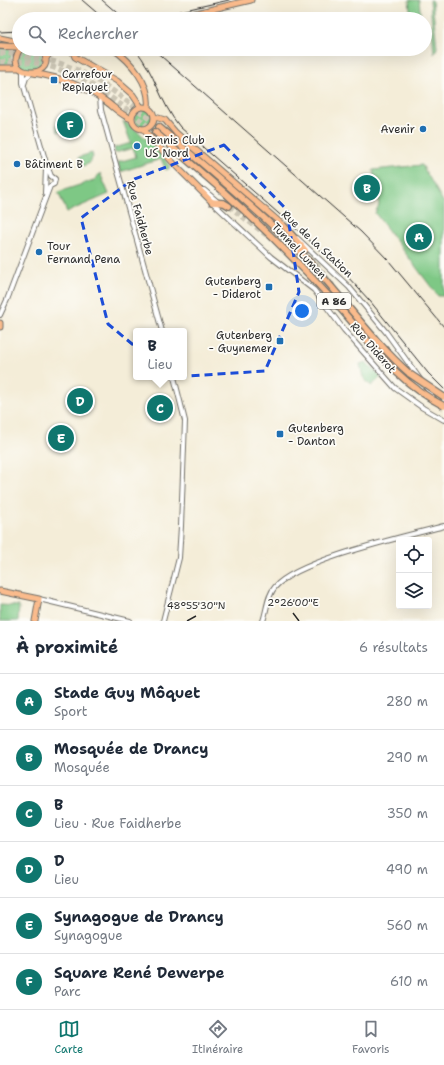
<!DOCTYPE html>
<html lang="fr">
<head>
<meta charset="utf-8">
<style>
  :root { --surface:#fff; --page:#f6f6f7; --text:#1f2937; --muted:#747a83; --line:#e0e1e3; --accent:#0f766e }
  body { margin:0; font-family:"Shantell Sans",sans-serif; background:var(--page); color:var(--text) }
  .controls { position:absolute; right:12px; bottom:12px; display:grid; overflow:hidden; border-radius:4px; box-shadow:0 4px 16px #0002 }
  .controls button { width:36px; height:36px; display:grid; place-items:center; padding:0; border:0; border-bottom:1px solid var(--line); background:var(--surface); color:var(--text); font:20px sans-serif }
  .you { position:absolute; left:302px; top:311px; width:14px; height:14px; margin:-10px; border:3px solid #fff; border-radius:50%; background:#1a73e8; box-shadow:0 0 0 6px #1a73e833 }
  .badge { display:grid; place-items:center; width:26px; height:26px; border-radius:50%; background:var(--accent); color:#fff; font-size:13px; font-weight:700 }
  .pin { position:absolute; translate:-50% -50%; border:2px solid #fff; box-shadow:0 1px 4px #0006 }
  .popup { position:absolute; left:133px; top:328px; width:54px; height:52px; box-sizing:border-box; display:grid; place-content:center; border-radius:4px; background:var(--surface); filter:drop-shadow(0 1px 3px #0005); font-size:13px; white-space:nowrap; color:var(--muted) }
  .popup b { font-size:15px; color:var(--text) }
  .popup::after { content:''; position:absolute; left:50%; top:100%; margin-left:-8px; border:8px solid transparent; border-top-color:var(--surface) }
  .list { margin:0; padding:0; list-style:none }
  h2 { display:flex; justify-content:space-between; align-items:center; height:52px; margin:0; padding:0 16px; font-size:17px }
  h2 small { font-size:13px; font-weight:400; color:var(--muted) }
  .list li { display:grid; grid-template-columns:26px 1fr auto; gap:12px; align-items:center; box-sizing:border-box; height:56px; padding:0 16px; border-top:1px solid var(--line) }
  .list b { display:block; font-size:15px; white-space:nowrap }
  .list p { margin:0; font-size:13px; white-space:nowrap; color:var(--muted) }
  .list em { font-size:13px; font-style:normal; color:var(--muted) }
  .icon { flex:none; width:22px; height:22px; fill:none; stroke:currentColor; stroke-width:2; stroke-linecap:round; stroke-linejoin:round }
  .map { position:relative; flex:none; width:444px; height:621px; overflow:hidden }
  .search { position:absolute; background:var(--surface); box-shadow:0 4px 16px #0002; left:12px; right:12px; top:12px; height:44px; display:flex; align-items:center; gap:10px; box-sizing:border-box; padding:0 14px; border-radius:22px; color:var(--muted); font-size:15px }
  .sheet { height:388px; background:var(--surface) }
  nav { display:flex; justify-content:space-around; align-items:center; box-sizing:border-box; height:56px; border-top:1px solid var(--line); background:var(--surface); font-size:11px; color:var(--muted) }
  nav a { display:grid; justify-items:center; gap:2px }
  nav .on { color:var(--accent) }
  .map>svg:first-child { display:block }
  .green { fill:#7ec885; stroke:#547a58 }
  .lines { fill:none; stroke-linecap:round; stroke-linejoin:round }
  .highway-tunnel { stroke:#ccc6b5; stroke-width:5.5; stroke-dasharray:5.5 3; stroke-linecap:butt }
  .minor-casing { stroke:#716f68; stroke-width:6 }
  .major-casing { stroke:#716f68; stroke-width:7 }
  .highway-casing { stroke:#716f68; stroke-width:8 }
  .minor { stroke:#fff; stroke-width:4 }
  .major { stroke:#fabb8c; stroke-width:5 }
  .highway { stroke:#fabb8c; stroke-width:5.5 }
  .tram { stroke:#2b2b2b; stroke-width:1 }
  .rail { stroke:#2b2b2b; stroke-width:1 }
  .highway-bridge-casing { stroke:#716f68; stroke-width:8; stroke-linecap:butt }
  .highway-bridge { stroke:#fabb8c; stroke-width:5.5 }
  .marked { fill:none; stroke:#1d4ed8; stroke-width:3; stroke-dasharray:8 5; stroke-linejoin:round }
  .ticks { fill:none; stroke:#2b2b2b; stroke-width:1.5 }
  .poi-dot { fill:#1f6fb2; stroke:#fdfcf7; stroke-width:1.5 }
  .labels { text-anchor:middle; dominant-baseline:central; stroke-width:3.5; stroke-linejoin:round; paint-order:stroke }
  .shield { fill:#fdfcf7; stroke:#6a6a68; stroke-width:1 }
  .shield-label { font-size:10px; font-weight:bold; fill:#2b2b2b }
  .poi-label { font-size:11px; fill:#2b2b2b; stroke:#fdfcf7; text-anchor:start }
  .street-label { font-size:11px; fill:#2b2b2b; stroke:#fdfcf7 }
  .ticks-label { font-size:10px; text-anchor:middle; fill:#2b2b2b; stroke:#fdfcf7; stroke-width:3.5; stroke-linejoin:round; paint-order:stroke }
</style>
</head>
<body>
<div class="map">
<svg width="444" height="621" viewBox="0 0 444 621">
  <rect width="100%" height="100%" fill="#fdfcf7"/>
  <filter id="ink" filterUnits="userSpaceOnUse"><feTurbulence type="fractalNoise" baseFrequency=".025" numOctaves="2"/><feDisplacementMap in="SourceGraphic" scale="8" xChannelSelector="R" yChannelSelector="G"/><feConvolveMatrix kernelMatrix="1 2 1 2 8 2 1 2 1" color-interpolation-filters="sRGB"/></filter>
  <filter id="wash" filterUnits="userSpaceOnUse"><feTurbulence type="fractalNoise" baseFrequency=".012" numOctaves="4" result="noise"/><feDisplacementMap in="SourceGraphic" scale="16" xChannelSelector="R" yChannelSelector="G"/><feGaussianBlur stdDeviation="0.9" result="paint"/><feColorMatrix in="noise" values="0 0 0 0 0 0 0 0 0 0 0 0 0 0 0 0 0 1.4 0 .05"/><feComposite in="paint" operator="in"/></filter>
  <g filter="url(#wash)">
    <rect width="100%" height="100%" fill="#f4edd8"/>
    <path class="green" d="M409 0H419L421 19H411Z
      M430 0H432L437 48 434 54Z
      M18 59a12 12 0 1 1 24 0a12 12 0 1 1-24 0Z
      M0 48 12 49 10 63 0 65Z
      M134 117a9 9 0 1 1 18 0a9 9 0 1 1-18 0Z
      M83 118 85 125 58 132 56 125Z
      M123 121C137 129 164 153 170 168L166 170 161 159 120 172 118 162 136 157 133 148 115 153 114 148 131 143Z
      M92 153 93 157 88 164 82 166 79 157Z
      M422 165 444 203V296H438L375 213 379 205 373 170Z
      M100 173 109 194 67 212 58 192 95 180Z
      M366 362 381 377 371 386 363 377 360 364Z
      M0 605 19 606 18 621H0Z"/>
  </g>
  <g filter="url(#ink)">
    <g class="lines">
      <path class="highway-tunnel" d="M0 53C72 57 105 82 159 127
        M0 62C9 62 19 61 28 62 78 68 117 101 155 132
        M229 206 269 237
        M305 250 333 286"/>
      <g class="minor-casing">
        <path id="minor" d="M23 71V83L46 163 51 176 55 179 54 184 50 186
          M24 84 26 78 31 73
          M100 97 101 110 162 331
          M200 190H204L218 202
          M45 193 46 168
          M213 203 271 257 314 290 344 330 395 388 423 408 444 420
          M297 238 349 287 386 332 435 400
          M0 315 7 300 50 186
          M39 599 130 621
          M163 621 179 558 181 526 185 421 174 377
          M263 621C267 610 267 596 275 587 298 560 407 536 444 526"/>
      </g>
      <g class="major-casing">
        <path id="major" d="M171 19 251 0
          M0 38 19 42
          M20 49C0 80 64 79 41 49
          M75 49 73 52 75 57 117 81 133 95 141 107
          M113 49C131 61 151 85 148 107
          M45 60 49 54 61 49
          M0 68H19
          M33 73C58 77 82 85 104 100 113 106 121 116 132 119
          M132 118a11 11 0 1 1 22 0a11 11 0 1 1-22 0Z
          M155 117 165 120 176 133 284 226
          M143 129 177 167 212 202
          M0 323V327
          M0 591 39 599 35 621"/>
      </g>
      <g class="highway-casing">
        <path id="highway" d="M0 46 19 47
          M159 127C213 173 268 218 317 270 348 305 375 343 410 374
          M155 132 225 193
          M212 202 224 203 229 206
          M284 226 305 250"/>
      </g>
      <use href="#minor" class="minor"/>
      <use href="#major" class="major"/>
      <use href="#highway" class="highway"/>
      <path class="tram" d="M115 19 125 16 163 15 229 0
        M0 32 19 31"/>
      <path class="rail" d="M82 0 104 19
        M102 0 124 19
        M135 49C155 72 160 103 180 127L335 263 370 301 428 373 444 389
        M153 49 361 232 389 261 444 327"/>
      <g class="highway-bridge-casing">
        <path id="highway-bridge" d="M225 193C265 229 303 267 339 307 374 346 395 381 444 406
          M410 374 444 397"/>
      </g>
      <use href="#highway-bridge" class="highway-bridge"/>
    </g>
  </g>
  <path class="marked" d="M224 145 287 210 299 292 265 371 172 377 108 324 81 218 132 180Z"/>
  <path class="ticks" d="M293 613 299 621M187 621 196 616"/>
  <g class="poi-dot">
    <rect x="50" y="76" width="8" height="8" rx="2"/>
    <circle cx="423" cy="129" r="4"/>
    <circle cx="137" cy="146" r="4"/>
    <circle cx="17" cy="164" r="4"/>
    <circle cx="39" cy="252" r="4"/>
    <rect x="265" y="283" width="8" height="8" rx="2"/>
    <rect x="276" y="337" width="8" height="8" rx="2"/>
    <rect x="276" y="430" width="8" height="8" rx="2"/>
  </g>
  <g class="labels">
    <rect class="shield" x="317" y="293" width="34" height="16" rx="3"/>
    <g class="shield-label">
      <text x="334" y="301">A 86</text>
    </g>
    <g class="poi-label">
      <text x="62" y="74">Carrefour<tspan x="62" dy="13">Repiquet</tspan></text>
      <text x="415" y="129" text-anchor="end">Avenir</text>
      <text x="145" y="140">Tennis Club<tspan x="145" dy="13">US Nord</tspan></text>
      <text x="25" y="164">Bâtiment B</text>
      <text x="47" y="246">Tour<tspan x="47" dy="13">Fernand Pena</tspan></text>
      <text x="261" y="281" text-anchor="end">Gutenberg<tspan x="261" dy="13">- Diderot</tspan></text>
      <text x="272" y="335" text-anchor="end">Gutenberg<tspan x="272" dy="13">- Guynemer</tspan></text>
      <text x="288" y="428">Gutenberg<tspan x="288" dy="13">- Danton</tspan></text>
    </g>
    <g class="street-label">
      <text transform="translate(140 218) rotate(75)">Rue Faidherbe</text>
      <text transform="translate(317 244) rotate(43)">Rue de la Station</text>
      <text transform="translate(299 251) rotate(46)">Tunnel Lumen</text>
      <text transform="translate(373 348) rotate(49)">Rue Diderot</text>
    </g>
  </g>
  <g class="ticks-label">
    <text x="293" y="606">2°26'00"E</text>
    <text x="196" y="609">48°55'30"N</text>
  </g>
</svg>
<div class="controls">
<button><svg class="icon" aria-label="locate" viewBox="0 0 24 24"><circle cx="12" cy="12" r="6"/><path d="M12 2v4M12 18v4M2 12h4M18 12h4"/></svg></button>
<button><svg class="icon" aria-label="layers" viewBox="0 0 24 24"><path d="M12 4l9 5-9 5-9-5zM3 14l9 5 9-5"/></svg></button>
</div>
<div class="you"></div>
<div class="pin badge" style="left:419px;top:237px">A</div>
<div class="pin badge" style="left:367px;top:188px">B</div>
<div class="pin badge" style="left:160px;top:408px">C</div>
<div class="popup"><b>B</b>Lieu</div>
<div class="pin badge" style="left:80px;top:401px">D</div>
<div class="pin badge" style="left:61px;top:438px">E</div>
<div class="pin badge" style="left:70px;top:125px">F</div>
<div class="search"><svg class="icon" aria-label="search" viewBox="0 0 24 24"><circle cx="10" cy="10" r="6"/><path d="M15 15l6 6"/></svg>Rechercher</div>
</div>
<section class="sheet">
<h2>À proximité<small>6 résultats</small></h2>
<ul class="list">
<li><span class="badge">A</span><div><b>Stade Guy Môquet</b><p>Sport</p></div><em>280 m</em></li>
<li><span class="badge">B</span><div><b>Mosquée de Drancy</b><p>Mosquée</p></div><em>290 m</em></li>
<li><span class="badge">C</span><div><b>B</b><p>Lieu · Rue Faidherbe</p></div><em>350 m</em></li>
<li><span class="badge">D</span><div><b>D</b><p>Lieu</p></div><em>490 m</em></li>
<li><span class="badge">E</span><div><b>Synagogue de Drancy</b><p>Synagogue</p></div><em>560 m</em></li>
<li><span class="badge">F</span><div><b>Square René Dewerpe</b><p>Parc</p></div><em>610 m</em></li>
</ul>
</section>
<nav>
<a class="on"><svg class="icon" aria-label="map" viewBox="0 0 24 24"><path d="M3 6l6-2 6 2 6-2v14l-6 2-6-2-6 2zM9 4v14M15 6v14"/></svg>Carte</a>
<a><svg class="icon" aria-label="directions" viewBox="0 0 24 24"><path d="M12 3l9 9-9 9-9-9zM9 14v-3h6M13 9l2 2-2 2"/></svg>Itinéraire</a>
<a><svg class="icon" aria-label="saved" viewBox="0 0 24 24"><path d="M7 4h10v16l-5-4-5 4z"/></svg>Favoris</a>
</nav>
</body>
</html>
